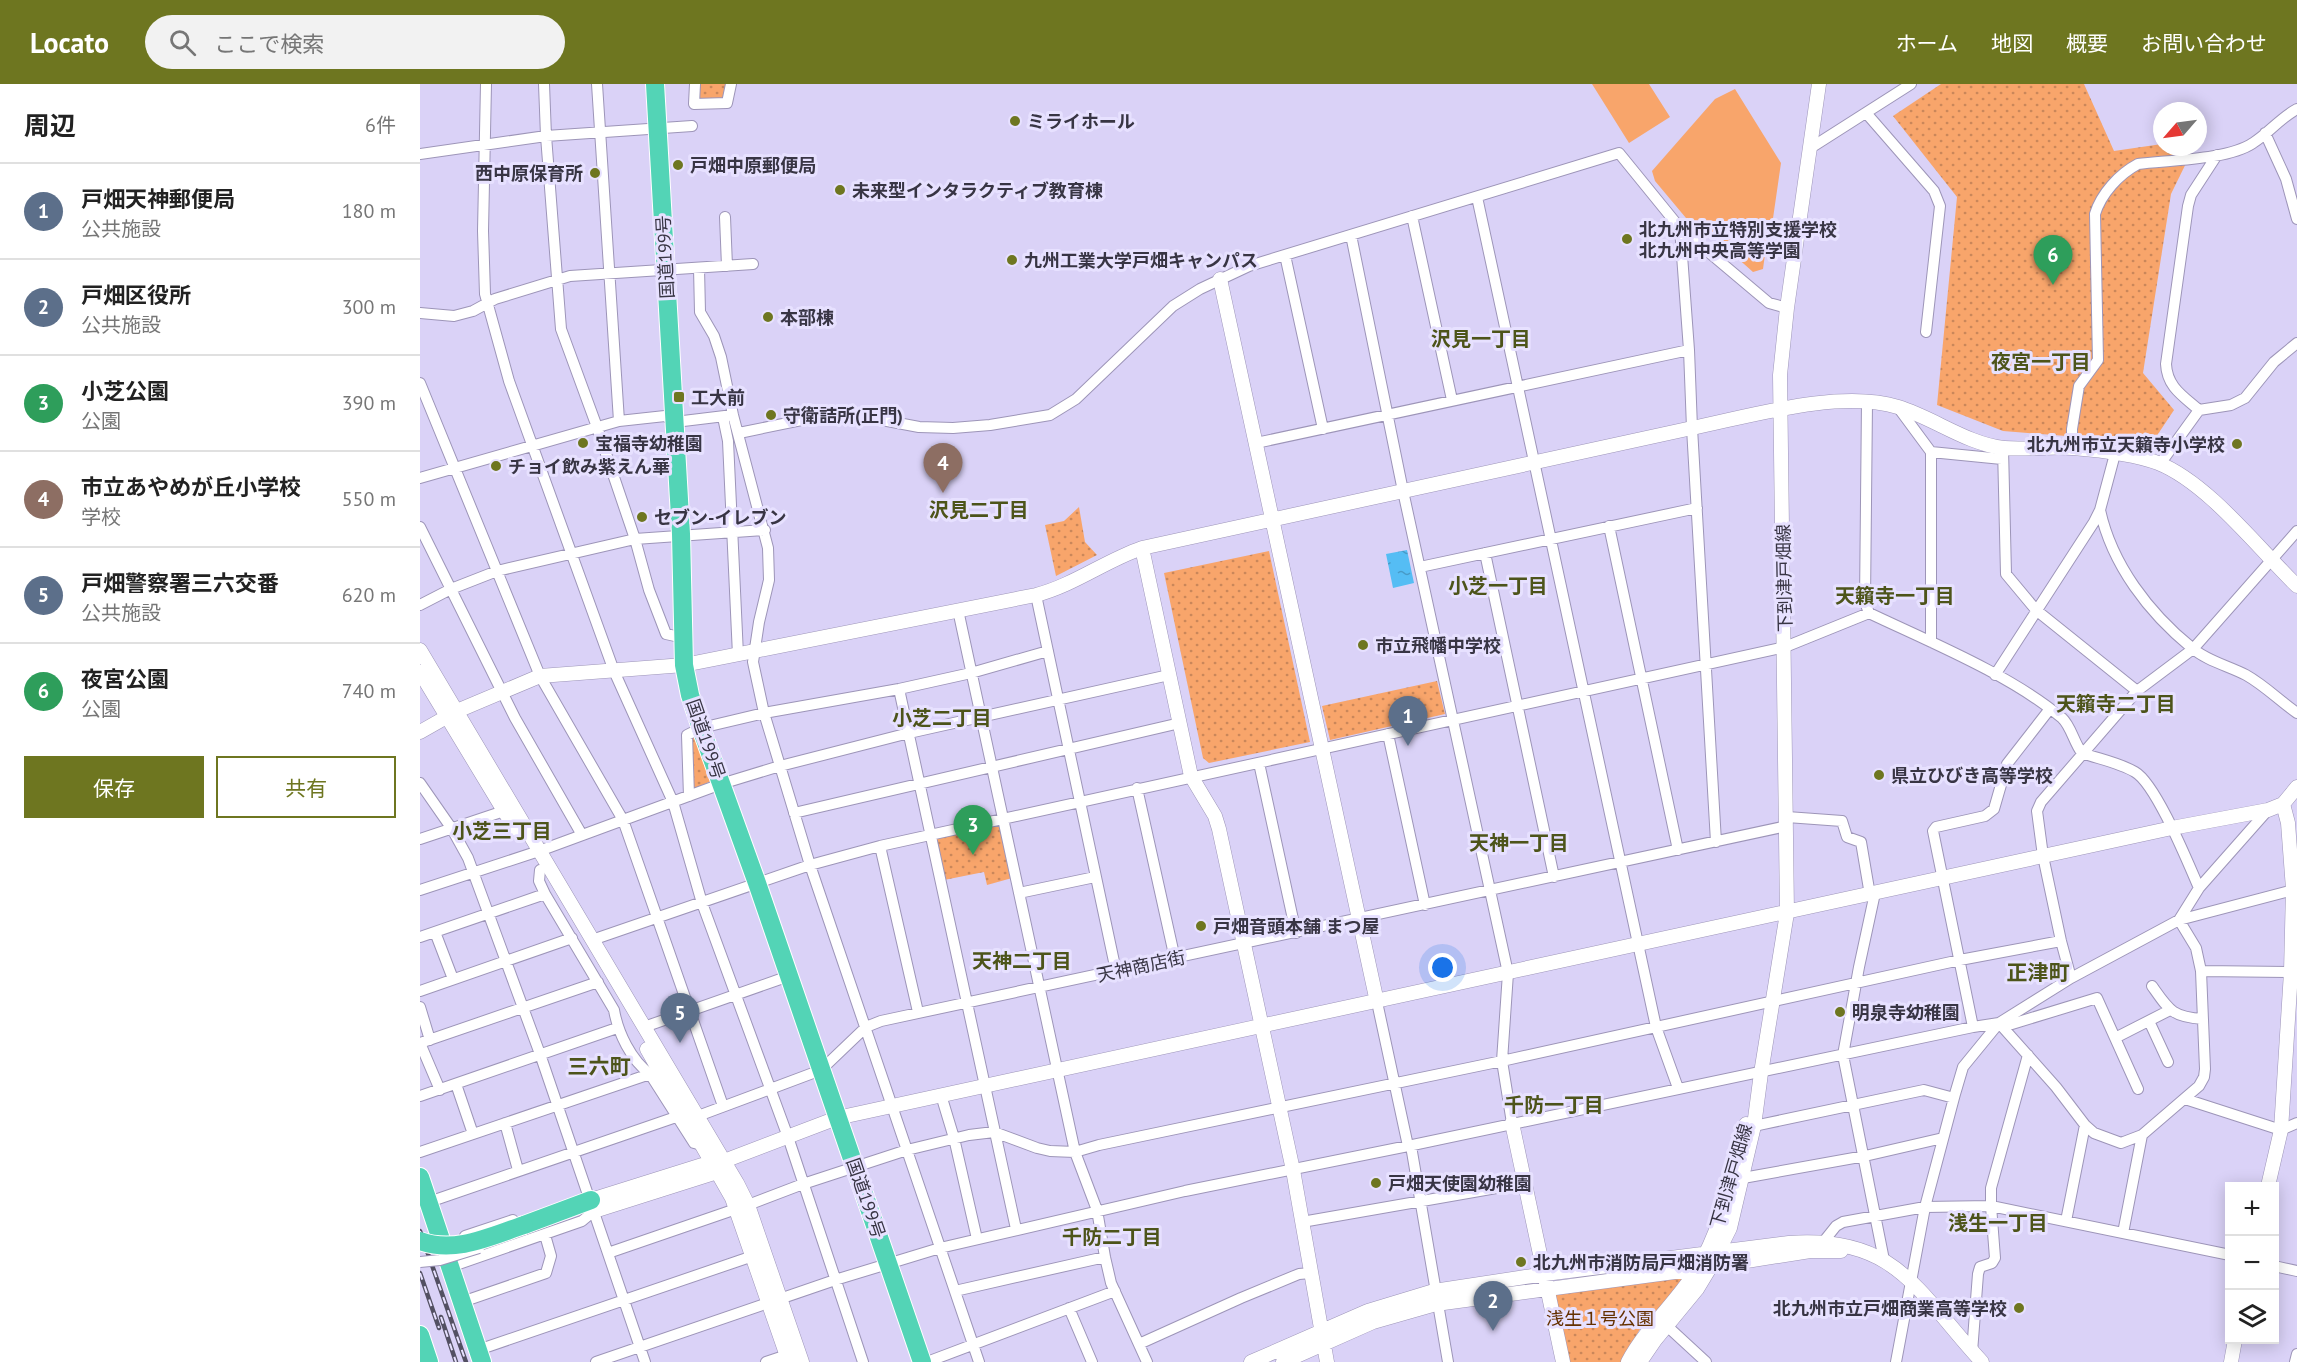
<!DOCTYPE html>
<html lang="ja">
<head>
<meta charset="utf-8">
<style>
  :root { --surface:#fff; --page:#f2f2f2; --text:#222; --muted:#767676; --line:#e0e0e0; --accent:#6e7620 }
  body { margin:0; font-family:"PT Sans","Noto Sans JP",sans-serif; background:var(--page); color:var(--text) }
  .controls { position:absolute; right:18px; bottom:18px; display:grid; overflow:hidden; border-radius:0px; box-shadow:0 3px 15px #0003 }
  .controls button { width:54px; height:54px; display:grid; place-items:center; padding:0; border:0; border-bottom:2px solid var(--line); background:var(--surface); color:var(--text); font:30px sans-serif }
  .compass { position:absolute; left:1733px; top:18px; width:54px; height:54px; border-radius:50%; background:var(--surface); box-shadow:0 3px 15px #0003; rotate:242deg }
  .you { position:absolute; left:1023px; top:884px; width:21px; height:21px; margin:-15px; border:4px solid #fff; border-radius:50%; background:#1a73e8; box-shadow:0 0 0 9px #1a73e833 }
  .badge { display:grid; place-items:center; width:39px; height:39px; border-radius:50%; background:var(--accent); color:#fff; font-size:20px; font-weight:700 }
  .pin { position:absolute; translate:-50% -50px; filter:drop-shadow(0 2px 3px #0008) }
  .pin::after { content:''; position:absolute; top:32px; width:21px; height:18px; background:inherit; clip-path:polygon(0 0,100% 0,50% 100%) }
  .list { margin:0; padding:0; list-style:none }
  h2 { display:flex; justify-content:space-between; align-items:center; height:78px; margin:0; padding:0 24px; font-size:26px }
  h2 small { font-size:20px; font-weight:400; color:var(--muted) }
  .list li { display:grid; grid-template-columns:39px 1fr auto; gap:18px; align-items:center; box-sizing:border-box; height:96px; padding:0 24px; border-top:2px solid var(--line) }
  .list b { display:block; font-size:22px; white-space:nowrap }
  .list p { margin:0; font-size:20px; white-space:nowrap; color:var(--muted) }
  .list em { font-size:20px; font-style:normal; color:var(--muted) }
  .actions { display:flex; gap:12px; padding:18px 24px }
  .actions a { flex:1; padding:14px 0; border:2px solid var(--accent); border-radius:0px; text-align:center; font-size:21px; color:var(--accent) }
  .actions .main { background:var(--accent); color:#fff }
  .icon { flex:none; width:33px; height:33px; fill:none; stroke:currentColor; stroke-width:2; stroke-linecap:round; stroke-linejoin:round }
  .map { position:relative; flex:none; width:1877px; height:1278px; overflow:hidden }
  header { display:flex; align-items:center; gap:36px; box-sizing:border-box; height:84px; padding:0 30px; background:var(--accent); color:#fff }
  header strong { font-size:28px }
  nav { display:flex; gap:33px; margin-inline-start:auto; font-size:21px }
  .search { width:420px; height:54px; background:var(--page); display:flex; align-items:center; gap:15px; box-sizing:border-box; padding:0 21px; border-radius:33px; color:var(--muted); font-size:22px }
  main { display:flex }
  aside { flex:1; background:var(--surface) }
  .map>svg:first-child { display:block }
  .green { fill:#f8a56b }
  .park { fill:url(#park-dots) }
  .water { fill:url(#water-ripples) }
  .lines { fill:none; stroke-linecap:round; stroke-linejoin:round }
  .street-casing { stroke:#9d95b8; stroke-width:12 }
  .secondary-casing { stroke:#9d95b8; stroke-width:15 }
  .highway-casing { stroke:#fff; stroke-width:20 }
  .street { stroke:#fff; stroke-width:10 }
  .secondary { stroke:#fff; stroke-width:14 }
  .highway { stroke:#53d4b6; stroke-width:18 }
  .rail-casing { stroke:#535062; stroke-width:4.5 }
  .rail { stroke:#e7e1ff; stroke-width:2; stroke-dasharray:7; stroke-linecap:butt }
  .street-bridge-casing { stroke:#9d95b8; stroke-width:12; stroke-linecap:butt }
  .highway-bridge-casing { stroke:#fff; stroke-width:20; stroke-linecap:butt }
  .street-bridge { stroke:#fff; stroke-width:10 }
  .highway-bridge { stroke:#53d4b6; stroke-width:18 }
  .poi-dot { fill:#6e7620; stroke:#e7e1ff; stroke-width:2 }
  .labels { text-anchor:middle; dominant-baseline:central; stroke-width:6; stroke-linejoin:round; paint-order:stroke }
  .poi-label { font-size:18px; font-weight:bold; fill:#383544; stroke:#e7e1ff; text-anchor:start }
  .street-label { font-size:18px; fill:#383544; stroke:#e7e1ff }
  .park-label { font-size:18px; fill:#643000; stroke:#e7e1ff }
  .neighbourhood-label { font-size:20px; font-weight:bold; fill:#4d541a; stroke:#e7e1ff }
  .quarter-label { font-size:21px; font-weight:bold; fill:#4d541a; stroke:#e7e1ff }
</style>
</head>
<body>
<header>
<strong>Locato</strong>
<div class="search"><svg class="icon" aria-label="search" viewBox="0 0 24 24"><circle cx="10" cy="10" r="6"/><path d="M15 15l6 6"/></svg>ここで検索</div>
<nav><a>ホーム</a><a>地図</a><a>概要</a><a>お問い合わせ</a></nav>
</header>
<main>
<aside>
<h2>周辺<small>6件</small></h2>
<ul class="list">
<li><span class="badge" style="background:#5c6f8a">1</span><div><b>戸畑天神郵便局</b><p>公共施設</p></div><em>180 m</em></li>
<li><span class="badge" style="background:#5c6f8a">2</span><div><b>戸畑区役所</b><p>公共施設</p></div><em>300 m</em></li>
<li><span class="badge" style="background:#2e9e5b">3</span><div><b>小芝公園</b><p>公園</p></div><em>390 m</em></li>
<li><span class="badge" style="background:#8d6e63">4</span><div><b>市立あやめが丘小学校</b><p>学校</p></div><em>550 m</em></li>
<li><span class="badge" style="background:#5c6f8a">5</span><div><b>戸畑警察署三六交番</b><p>公共施設</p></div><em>620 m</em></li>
<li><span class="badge" style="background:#2e9e5b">6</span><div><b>夜宮公園</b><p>公園</p></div><em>740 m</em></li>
</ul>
<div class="actions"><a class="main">保存</a><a>共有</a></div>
</aside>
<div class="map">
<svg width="1877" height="1278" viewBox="0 0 1877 1278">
  <defs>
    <pattern id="park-dots" width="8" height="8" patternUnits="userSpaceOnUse" patternTransform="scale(1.5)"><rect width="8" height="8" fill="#f8a56b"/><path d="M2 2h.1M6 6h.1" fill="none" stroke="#ca875a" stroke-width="1.8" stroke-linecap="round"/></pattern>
    <pattern id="water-ripples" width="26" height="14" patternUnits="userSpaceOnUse" patternTransform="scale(1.5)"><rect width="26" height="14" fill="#55bdf4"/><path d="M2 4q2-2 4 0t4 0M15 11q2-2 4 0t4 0" fill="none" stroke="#479ac7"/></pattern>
  </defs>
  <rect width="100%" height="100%" fill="#dad2f7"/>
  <path class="green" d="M1172 0H1229L1250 33 1209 59Z
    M1315 5 1361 79 1350 155 1346 163 1343 185 1333 188 1278 139 1266 134 1235 97 1232 87 1295 15Z"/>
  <path class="park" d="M275 0H311L307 19 274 20Z
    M1521 0H1664L1694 67 1742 60V63H1774L1751 110 1723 289 1754 326 1732 359 1583 347 1517 321 1537 113 1473 32Z
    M659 423 665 458 677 471 636 492 625 441 644 437Z
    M849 467 890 658 789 679 783 674 744 489Z
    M1017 597 1025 630 910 656 902 622Z
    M278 650 293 696 274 705 270 654Z
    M580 740 592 794 567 801 564 788 524 796 517 755Z
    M1274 1181 1262 1202 1220 1245 1201 1278H1149L1131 1198Z"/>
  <path class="water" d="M987 466 994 499 973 504 966 470Z"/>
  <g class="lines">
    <g class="street-casing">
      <path id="street" d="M66 0 63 147 65 210 89 297 194 587 253 718 282 819 368 1053 443 1278
        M124 0 126 52 141 245 177 343 215 455 229 506 246 550 264 554
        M177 0 199 337
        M275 0 274 20 307 19 311 0
        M1447 30 1514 107 1520 122 1506 248
        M1845 49 1866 95 1877 135
        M1389 65 1491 0
        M0 70 126 52 272 42
        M1057 113 1236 943 1258 1004
        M992 132 1032 316
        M305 133 307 182
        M1260 144 1269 266 1272 344 1296 758
        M931 151 983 407 1088 889 1082 977 1092 1039
        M865 171 903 345
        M279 184 280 228 294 252 301 273 313 331 348 464 349 496 339 538 333 578 344 629 390 781 559 1278
        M0 229 34 232 53 227 75 215 150 192 333 180
        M0 299 120 592 203 736 303 1022
        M1447 318 1445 518 1449 529
        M1477 322 1511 368V558
        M1779 326C1763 312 1747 303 1746 280L1768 122 1771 111 1797 71
        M303 333 308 357 318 571
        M319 349 406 331 430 330 499 343 533 344 570 341 630 331 656 315 753 222 780 205 829 182 1199 69 1260 144 1349 219 1367 224
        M836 359 1269 266
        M1583 364 1586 490 1616 526 1717 607
        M1652 364V345L1659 302 1678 276 1675 130C1681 110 1699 90 1718 80 1749 76 1808 76 1833 59 1849 49 1860 34 1877 25
        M1511 368 1582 375
        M1740 380 1779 326 1811 321 1825 314 1854 278 1877 259
        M0 394 199 337 245 332 255 338 313 331
        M1680 426C1692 481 1729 529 1772 564 1787 577 1809 582 1826 591 1844 601 1860 617 1877 629
        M1189 442 1258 766
        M0 443 95 634 162 751
        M1065 469 1134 793
        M1000 483 1277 424
        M616 511 696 887
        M0 521 31 505 77 487 215 455 345 446
        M538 526 655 1068 677 1126 685 1173 691 1199 727 1278
        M1575 591 1674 438 1680 426 1695 370
        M479 605 596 1145
        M968 650 1005 821
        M839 679 876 849
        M0 699 32 745 48 774 120 970 225 1278
        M717 704 755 875
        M269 712 267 651 281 644 344 629 479 605 551 589 628 567
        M374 729 760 639
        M1367 733 1422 737 1427 753 1441 758 1450 811
        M0 755 84 727
        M460 762 498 928
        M120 786 119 797 125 810 194 926C198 949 211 976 230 990L274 1059 278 1060
        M0 806 119 767 301 700 360 682 489 649 749 591
        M599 809 675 793
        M1455 809 1439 883 1423 971 1464 1176
        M1759 836 1779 804 1848 726
        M15 848 33 895
        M0 853 125 810
        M172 856 390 781 460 762 1365 563 1449 529C1510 558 1591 591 1642 634 1651 642 1654 659 1662 669 1679 675 1700 679 1715 688 1736 700 1768 779 1779 804
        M1781 887 1876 888
        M1651 894 1641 857 1623 772 1617 727 1621 718 1717 607 1773 565 1877 447
        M1732 902C1749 926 1752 933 1783 935
        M0 907 152 854
        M957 918 988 1062
        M0 923 10 956
        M1729 937 1748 978
        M1579 939 1636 1003 1665 1041 1674 1049 1701 1059 1722 1051 1779 1002 1784 993 1785 985 1781 887 1776 864 1759 836
        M224 943 369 892
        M1553 943 1513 747 1516 743 1565 732 1574 725 1587 680 1629 626
        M1695 954 1750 926
        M0 959 178 898
        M0 959 20 1006
        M36 1000 53 1050
        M521 1011 534 1054 557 1155
        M0 1012 197 944
        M1765 1015 1861 1046 1877 1039
        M278 1032 401 986 446 943 461 937 1367 742
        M85 1039 98 1086
        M1334 1042 1504 1006 1534 1014
        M991 1062 1028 1278
        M0 1068 230 990
        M1323 1094 1445 1072 1523 1054
        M9 1118 256 1033
        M328 1121 383 1100 487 1066 549 1051 574 1048 617 1064 630 1067 655 1068 679 1061 1082 977 1540 876 1641 857
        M1646 1137 1665 1041
        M882 1138 1105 1099
        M1703 1149 1722 1051
        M45 1152 93 1136
        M1404 1157 1416 1142 1423 1138 1505 1123 1571 1122 1810 1171
        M188 1169 316 1125
        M1854 1182 1877 1187
        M30 1183 162 1137 174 1127
        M535 1207 685 1173
        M42 1218 126 1189 131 1172 125 1151
        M649 1224 672 1278
        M1247 1242 1286 1278
        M719 1260 821 1214 879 1190 891 1189
        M58 1266 333 1172
        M1552 1268 1558 1190 1560 1183 1572 1179 1575 1174 1571 1122V1104L1608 971
        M176 1278 415 1196 520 1164 765 1107 988 1062 1553 943 1579 939 1592 940 1677 914 1718 1005
        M346 1278 367 1271
        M507 1278 695 1207
        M1476 1278 1505 1123 1535 1010 1543 983 1579 939 1651 894 1759 836 1877 805
        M1875 1278 1877 1270"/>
    </g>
    <g class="secondary-casing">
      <path id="secondary" d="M800 195 957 918
        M722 464 771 692 795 732 799 745 873 1086 907 1278
        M0 566 317 1099 328 1121 382 1278
        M0 588 95 745
        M0 648 37 627 120 592 264 581 616 511C654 501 685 477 722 464L1272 344C1331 332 1420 305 1478 323 1514 334 1547 360 1584 364 1607 366 1630 362 1653 364 1678 366 1714 370 1738 379 1788 399 1838 464 1877 502
        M227 965 312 1114 369 1278
        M1092 1039 1143 1278
        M1848 1102 1861 1046 1871 888 1873 805 1868 739 1863 720
        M171 1116 292 1078 304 1077 417 1034 1752 744 1848 726 1863 720 1877 703
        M174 1127 297 1088 302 1081
        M831 1278 948 1227 1014 1207 1125 1190 1369 1159C1477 1151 1498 1209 1562 1278
        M863 1278 953 1238 1016 1220 1277 1185 1390 1167H1421
        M1208 1278C1226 1244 1256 1219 1276 1187 1304 1142 1312 1090 1326 1040
        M1220 1278 1235 1256 1277 1205 1291 1182 1310 1144 1334 1042 1341 989 1367 829 1360 291 1367 224 1399 0
        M1811 1278 1815 1256"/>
    </g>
    <g class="highway-casing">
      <path id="highway" d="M235 0 261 450 264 581 270 611 281 644 337 799 502 1278
        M0 1093 62 1278
        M104 1141 171 1116
        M0 1251 9 1278"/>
    </g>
    <use href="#street" class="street"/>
    <use href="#secondary" class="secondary"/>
    <use href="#highway" class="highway"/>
    <g class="rail-casing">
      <path id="rail" d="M0 1147 46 1278
        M0 1189 19 1244
        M21 1233 36 1278"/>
    </g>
    <use href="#rail" class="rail"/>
    <g class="street-bridge-casing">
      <path id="street-bridge" d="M0 1178 20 1176 59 1164"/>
    </g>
    <g class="highway-bridge-casing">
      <path id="highway-bridge" d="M0 1157C35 1170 71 1152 104 1141"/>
    </g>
    <use href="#street-bridge" class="street-bridge"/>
    <use href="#highway-bridge" class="highway-bridge"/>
  </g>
  <g class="poi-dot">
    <circle cx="595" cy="37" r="6"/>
    <circle cx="258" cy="81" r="6"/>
    <circle cx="175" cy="89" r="6"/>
    <circle cx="420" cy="106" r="6"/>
    <circle cx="1207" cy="155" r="6"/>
    <circle cx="592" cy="176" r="6"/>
    <circle cx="348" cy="233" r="6"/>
    <rect x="253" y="307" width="12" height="12" rx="3"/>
    <circle cx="351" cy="331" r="6"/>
    <circle cx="163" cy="359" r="6"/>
    <circle cx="1817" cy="360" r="6"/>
    <circle cx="76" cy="382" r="6"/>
    <circle cx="222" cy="433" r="6"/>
    <circle cx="943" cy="561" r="6"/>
    <circle cx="1459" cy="691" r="6"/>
    <circle cx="781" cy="842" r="6"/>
    <circle cx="1420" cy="928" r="6"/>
    <circle cx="956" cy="1099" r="6"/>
    <circle cx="1101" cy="1178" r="6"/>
    <circle cx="1599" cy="1224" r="6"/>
  </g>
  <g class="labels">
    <g class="poi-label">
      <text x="607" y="37">ミライホール</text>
      <text x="270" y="81">戸畑中原郵便局</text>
      <text x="163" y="89" text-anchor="end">西中原保育所</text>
      <text x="432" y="106">未来型インタラクティブ教育棟</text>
      <text x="1219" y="145">北九州市立特別支援学校<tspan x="1219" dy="21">北九州中央高等学園</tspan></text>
      <text x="604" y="176">九州工業大学戸畑キャンパス</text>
      <text x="360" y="233">本部棟</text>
      <text x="271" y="313">工大前</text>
      <text x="363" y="331">守衛詰所(正門)</text>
      <text x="175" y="359">宝福寺幼稚園</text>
      <text x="1805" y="360" text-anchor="end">北九州市立天籟寺小学校</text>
      <text x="88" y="382">チョイ飲み紫えん華</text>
      <text x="234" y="433">セブン-イレブン</text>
      <text x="955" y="561">市立飛幡中学校</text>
      <text x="1471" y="691">県立ひびき高等学校</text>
      <text x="793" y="842">戸畑音頭本舗 まつ屋</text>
      <text x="1432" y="928">明泉寺幼稚園</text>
      <text x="968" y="1099">戸畑天使園幼稚園</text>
      <text x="1113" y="1178">北九州市消防局戸畑消防署</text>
      <text x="1587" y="1224" text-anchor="end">北九州市立戸畑商業高等学校</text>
    </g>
    <g class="street-label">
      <text transform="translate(245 173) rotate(-93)">国道199号</text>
      <text transform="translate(1364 494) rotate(-91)">下到津戸畑線</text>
      <text transform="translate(286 655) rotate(71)">国道199号</text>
      <text transform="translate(721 882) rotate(-12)">天神商店街</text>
      <text transform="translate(1311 1092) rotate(-74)">下到津戸畑線</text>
      <text transform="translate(446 1114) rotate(71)">国道199号</text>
    </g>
    <g class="park-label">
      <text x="1180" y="1234">浅生１号公園</text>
    </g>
    <g class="neighbourhood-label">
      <text x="1061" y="255">沢見一丁目</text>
      <text x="1621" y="278">夜宮一丁目</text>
      <text x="559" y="426">沢見二丁目</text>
      <text x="1078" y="502">小芝一丁目</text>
      <text x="1475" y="512">天籟寺一丁目</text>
      <text x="1696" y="620">天籟寺二丁目</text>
      <text x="522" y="634">小芝二丁目</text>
      <text x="82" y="747">小芝三丁目</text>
      <text x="1099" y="759">天神一丁目</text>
      <text x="602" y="877">天神二丁目</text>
      <text x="1134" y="1021">千防一丁目</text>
      <text x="1578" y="1139">浅生一丁目</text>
      <text x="692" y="1153">千防二丁目</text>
    </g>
    <g class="quarter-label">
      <text x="1618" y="888">正津町</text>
      <text x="179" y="982">三六町</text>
    </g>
  </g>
</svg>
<div class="controls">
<button>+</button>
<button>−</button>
<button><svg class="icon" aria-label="layers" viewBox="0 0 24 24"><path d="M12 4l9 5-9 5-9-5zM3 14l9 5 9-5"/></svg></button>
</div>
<svg class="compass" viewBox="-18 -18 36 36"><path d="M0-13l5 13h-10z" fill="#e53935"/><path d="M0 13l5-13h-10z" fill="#767676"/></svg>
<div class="you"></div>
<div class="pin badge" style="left:988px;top:662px;background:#5c6f8a">1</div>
<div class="pin badge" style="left:1073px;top:1247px;background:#5c6f8a">2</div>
<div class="pin badge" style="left:553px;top:771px;background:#2e9e5b">3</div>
<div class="pin badge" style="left:523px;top:409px;background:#8d6e63">4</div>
<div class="pin badge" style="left:260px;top:959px;background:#5c6f8a">5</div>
<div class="pin badge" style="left:1633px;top:201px;background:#2e9e5b">6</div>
</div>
</main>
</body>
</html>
